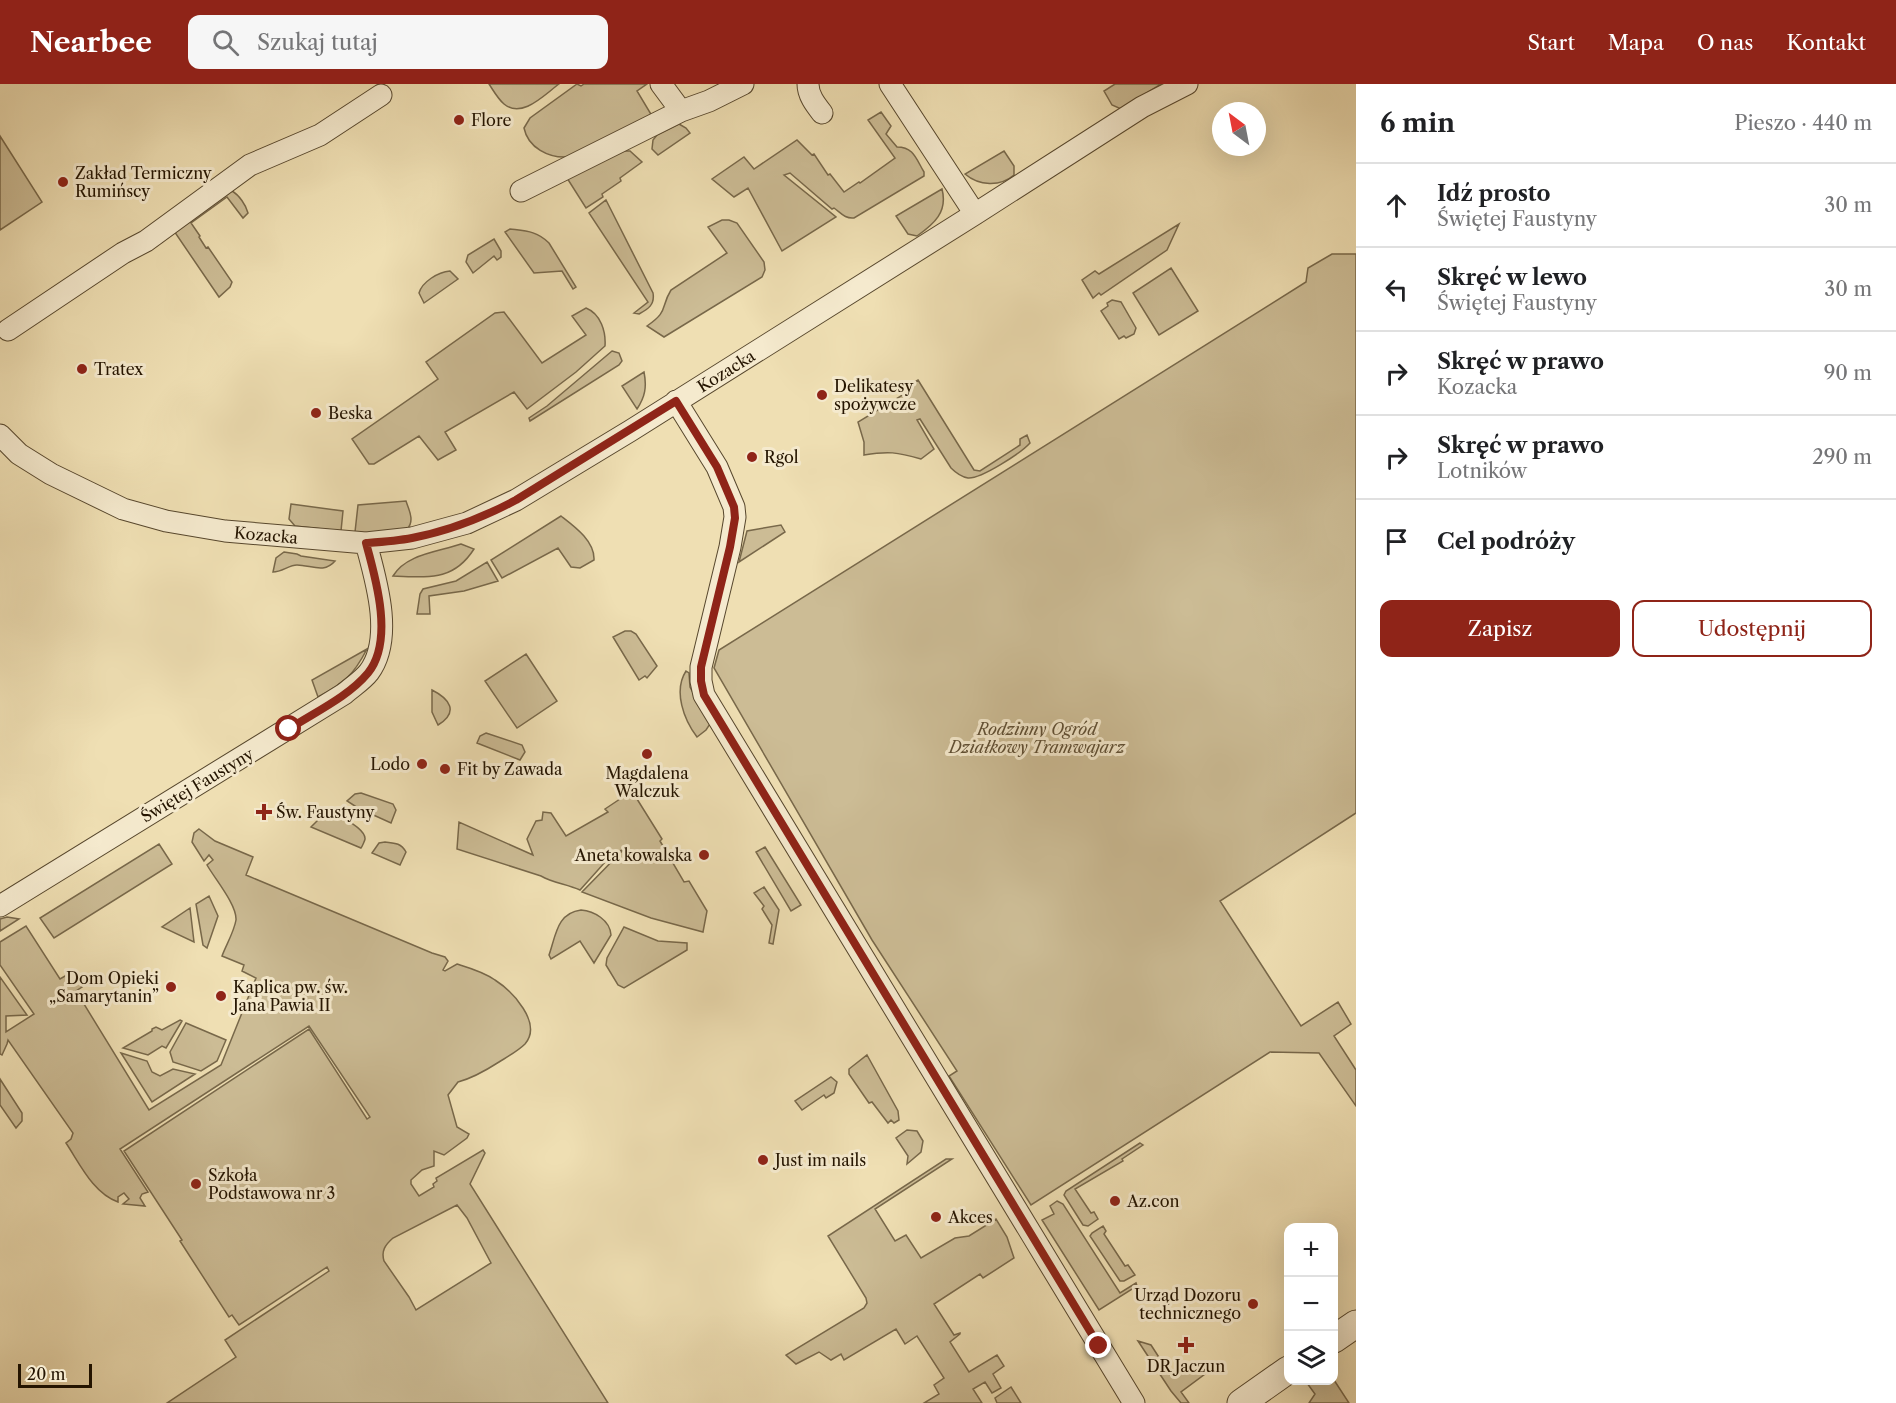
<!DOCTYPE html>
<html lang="pl">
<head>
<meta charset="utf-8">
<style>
  :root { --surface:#fff; --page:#f6f6f6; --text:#202124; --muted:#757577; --line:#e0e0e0; --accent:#8f2418 }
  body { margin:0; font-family:"Libre Caslon Text",serif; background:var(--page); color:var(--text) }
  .controls { position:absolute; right:18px; bottom:18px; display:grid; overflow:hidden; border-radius:12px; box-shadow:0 6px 24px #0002 }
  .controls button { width:54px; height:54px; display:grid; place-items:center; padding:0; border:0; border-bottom:2px solid var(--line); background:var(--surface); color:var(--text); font:30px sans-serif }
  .compass { position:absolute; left:1212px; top:18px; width:54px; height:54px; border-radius:50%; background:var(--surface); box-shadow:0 6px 24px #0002; rotate:328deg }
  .scale { position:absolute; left:18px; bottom:15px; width:74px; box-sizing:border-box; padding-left:6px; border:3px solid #241400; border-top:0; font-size:16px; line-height:21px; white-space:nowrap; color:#241400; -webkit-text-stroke:4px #f5eace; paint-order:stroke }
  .stop { position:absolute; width:18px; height:18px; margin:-14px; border:4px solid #8f2418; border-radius:50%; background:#fff }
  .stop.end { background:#8f2418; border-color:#fff; box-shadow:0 2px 6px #0008 }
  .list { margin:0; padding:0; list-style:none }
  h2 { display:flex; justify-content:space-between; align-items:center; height:78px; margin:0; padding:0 24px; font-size:26px }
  h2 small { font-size:20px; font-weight:400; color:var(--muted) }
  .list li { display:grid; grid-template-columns:39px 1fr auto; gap:18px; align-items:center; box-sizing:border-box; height:84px; padding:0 24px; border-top:2px solid var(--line) }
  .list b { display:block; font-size:22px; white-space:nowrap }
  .list p { margin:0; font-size:20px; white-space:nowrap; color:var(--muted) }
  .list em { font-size:20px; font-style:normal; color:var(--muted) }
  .actions { display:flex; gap:12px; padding:18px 24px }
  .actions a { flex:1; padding:14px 0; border:2px solid var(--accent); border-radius:12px; text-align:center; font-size:21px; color:var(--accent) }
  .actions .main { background:var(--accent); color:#fff }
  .icon { flex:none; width:33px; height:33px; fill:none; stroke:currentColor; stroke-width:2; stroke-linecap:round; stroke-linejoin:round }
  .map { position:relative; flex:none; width:1356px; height:1319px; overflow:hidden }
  header { display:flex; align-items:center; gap:36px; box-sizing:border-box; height:84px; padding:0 30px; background:var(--accent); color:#fff }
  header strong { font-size:28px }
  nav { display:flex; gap:33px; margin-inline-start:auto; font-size:21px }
  .search { width:420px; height:54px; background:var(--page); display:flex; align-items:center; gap:15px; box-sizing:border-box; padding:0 21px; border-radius:12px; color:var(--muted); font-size:22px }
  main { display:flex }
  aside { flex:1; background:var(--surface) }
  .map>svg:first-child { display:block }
  .green { fill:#ccbc95; stroke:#78684a; stroke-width:1.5; fill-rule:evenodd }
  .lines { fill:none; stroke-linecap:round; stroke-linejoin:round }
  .minor-casing { stroke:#57472d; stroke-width:23 }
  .tertiary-casing { stroke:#57472d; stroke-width:29 }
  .minor { stroke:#f5eace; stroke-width:21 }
  .tertiary { stroke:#f5eace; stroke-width:27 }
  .route { stroke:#8f2418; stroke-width:8 }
  .poi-dot { fill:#8f2418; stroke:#f5eace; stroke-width:2 }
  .labels { text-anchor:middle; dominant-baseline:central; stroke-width:6; stroke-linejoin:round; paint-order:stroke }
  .poi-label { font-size:16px; fill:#241400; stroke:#f5eace; text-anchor:start }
  .street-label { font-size:16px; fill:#241400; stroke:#f5eace }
  .park-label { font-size:16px; font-style:italic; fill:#5f4f34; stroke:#f5eace }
</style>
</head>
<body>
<header>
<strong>Nearbee</strong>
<div class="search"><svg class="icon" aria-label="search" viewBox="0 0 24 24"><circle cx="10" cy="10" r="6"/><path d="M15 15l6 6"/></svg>Szukaj tutaj</div>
<nav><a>Start</a><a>Mapa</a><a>O nas</a><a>Kontakt</a></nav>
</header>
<main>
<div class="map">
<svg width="1356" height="1319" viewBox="0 0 1356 1319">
  <rect width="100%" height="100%" fill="#efdfb3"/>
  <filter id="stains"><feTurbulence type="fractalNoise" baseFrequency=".00333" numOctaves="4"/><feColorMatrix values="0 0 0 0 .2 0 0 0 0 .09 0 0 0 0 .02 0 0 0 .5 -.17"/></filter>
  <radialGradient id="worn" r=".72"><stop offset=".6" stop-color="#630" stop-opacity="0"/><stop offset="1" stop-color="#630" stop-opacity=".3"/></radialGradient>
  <path class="green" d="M489 0H559C544 11 522 35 504 20 498 15 493 6 489 0Z
    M577 0 581 2 584 0H647L637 7 652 32 669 24 567 73C549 74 528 64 524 44L530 34Z
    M1115 0H1161L1121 25 1112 21 1104 7Z
    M881 28 891 42 886 50 897 63C914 63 916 75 924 88V92L854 134C845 135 841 129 834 124L832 125 790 89 784 91 836 133 782 167 748 104 734 113 712 95 744 73 754 85 797 56 812 71 814 70 828 91 830 90 844 108 859 98 860 99 895 74 868 36Z
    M679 40 686 44 690 49 658 71 652 65 653 56 657 51Z
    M0 52 42 118 0 146Z
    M624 67H630L642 78 620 94 621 97 602 110 603 113 586 124 567 94Z
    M1004 67 1014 82V91C1000 103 979 102 965 90Z
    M942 105C948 128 934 140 917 152L908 150 896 132Z
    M232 107C239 111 246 121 248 129L243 134 227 113 191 139 200 152 199 153 206 164 208 163 232 198 230 203 219 213 174 147Z
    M606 116 653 209C655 221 648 225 639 230L634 229 648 218 589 129Z
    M722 136H729L737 139 764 178 765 186 762 193 664 253 647 242C669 227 660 224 671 206L727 169 708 143Z
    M1179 140 1167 166 1101 211 1099 209 1093 214 1082 196 1095 187 1099 190Z
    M510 145C526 147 537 147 549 159L576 203 573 205 562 187 534 189 505 148Z
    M494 155 501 167V173L497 176 494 172 473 189 466 178 468 171Z
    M1332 170H1356V729L1220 817 1301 942 1338 918 1351 940 1334 952 1356 986V1022L1319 969 1270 968 1031 1121 949 992 957 987 872 856 714 584 719 566 1306 198 1308 184Z
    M1171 184 1198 227 1159 251 1133 209Z
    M450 187 458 195 424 219 419 209C422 198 438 188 450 187Z
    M1112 216 1121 218 1136 244 1134 250 1126 254 1124 252 1119 255 1101 227 1108 222 1107 219Z
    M586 224C601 230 606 248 605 262L576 288 527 325 514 308 445 348 456 366 438 376 419 352 374 380H369L352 355 438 295 426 278 495 229 504 228 542 279 586 251 572 232Z
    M612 267 619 269 622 277 619 281 530 337 529 334 547 322Z
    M644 288C647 303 645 313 637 325L622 302Z
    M918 296 974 386 980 387 1020 361V355L1027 351 1030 359C1021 369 981 395 968 394 962 393 955 388 951 384L920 335 917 336 934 365 921 375C897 368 888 367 864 371V358L858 338 906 309 904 304Z
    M406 417C409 426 415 437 407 445L368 449 355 448 358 421Z
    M291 420 343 427 341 447 295 442 289 435Z
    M561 432C574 442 595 457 594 476L580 484 571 483 558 464 502 494 491 476Z
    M781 441 785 448 739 478 747 447Z
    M461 460 474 465C453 498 427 493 393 492 406 470 438 468 461 460Z
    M284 468 297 470 301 472 335 477C324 490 311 481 297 481 289 481 282 488 273 488L276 474Z
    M487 478 498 497 464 507 429 512 430 530H417L420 510 423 505 456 497Z
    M625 547H631L636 550 657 582 647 594 645 592 639 596 613 553Z
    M367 565C353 592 344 599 318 613L312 596Z
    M526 570 557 617 517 644 485 597Z
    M686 587 689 589 690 603 710 640 706 646 697 653C684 636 673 607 686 587Z
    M432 606C450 615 459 628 438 641L432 628Z
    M486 649 522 661 525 668 520 676 477 659 480 652Z
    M632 707 662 755 660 757 684 798 689 797 707 827 703 848 651 834 582 808 627 762 606 777 580 806C567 800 553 799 541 792L457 765 459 738 533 771 527 755 536 737 542 736 543 728 551 729 566 752 608 728 605 725Z
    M361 709 393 720 396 726 391 739 358 724 347 717 355 710Z
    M330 728H335C342 734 366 745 365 755 365 756 362 763 361 764L311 743 319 735Z
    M199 745 215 757 253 773 246 791 432 869 445 873 448 877 443 886 445 887 457 880C470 884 484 888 495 896 512 907 543 939 525 960 518 967 507 973 499 978 485 987 473 994 458 998L448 1011 457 1043 469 1050 467 1054 444 1071 434 1067V1082L422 1086 411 1096V1100L419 1112 434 1103 433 1100 437 1097 436 1094 483 1066 485 1069 470 1100 608 1319H167L236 1273 225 1256 329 1187 327 1183 239 1241 232 1231 229 1233 180 1157 182 1156 124 1067 309 945 367 1035 370 1033 309 942 120 1065 148 1108 142 1110 140 1114 145 1122 123 1120 129 1115 124 1109 118 1113V1118C93 1109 80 1080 66 1059L71 1055 73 1049 8 956 7 960 2 971 0 970V893L27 931 6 932V948L34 930 0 881V858L26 842 60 895 72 888 82 903 76 907 149 1026 221 981 256 894 242 887 244 881 222 872C226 861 234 848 236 836 237 821 215 795 207 781L213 776 209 771 204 777 192 758 194 749ZM457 1121 467 1134 491 1179 416 1226 409 1213 384 1177C381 1167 385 1161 393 1154Z
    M385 758C395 759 401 759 406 768L400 781 372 769 379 759Z
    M159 760 172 780 54 854 40 834Z
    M765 763 801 821 791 827 756 768Z
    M764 803 779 826 773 860 769 859 772 841 762 825 764 822 754 809Z
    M209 812 218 832 207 864 203 861 196 820Z
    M190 824 194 858 162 843Z
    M581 826C594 827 610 836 611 851L594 879 580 857 551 875 549 871C556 851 557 829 581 826Z
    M7 833 19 835 0 847V835Z
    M624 843 658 857 687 859V866L624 904 618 901 606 881 607 874Z
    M180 936 182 937 166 964 162 962 148 971 123 964 152 947V945L156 943 162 946Z
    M186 939 226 956 217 977 201 987 173 978 170 968Z
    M121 969 147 977 152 988 160 992 173 985 195 990 152 1018Z
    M867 971 898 1027 899 1036 894 1039 891 1036 888 1039 872 1018 869 1019 849 990V985Z
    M831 993 837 998 834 1009 826 1014 824 1011 802 1026 795 1017Z
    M0 995 22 1029V1037L16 1044 0 1021Z
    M907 1046 917 1047 923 1057 921 1068 907 1080 908 1072 896 1054Z
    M1140 1059 1143 1061 1122 1075 1123 1077 1075 1105 1091 1129 1094 1128 1098 1135 1088 1142 1083 1141 1064 1111 1066 1107Z
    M946 1075H952L875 1125 895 1157 906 1151 921 1174 955 1154 969 1152 996 1135 1007 1153 1014 1174 983 1194 980 1190 934 1220 954 1251 960 1249V1250L950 1258 969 1288 997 1271 1004 1282 993 1290 1001 1304 992 1309 985 1298 973 1305 982 1319H924L939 1310 934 1301 944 1294 917 1252 905 1260 896 1245 844 1276 841 1270 831 1276 819 1268 796 1280 786 1271 864 1224 867 1219 866 1214 828 1152Z
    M1057 1117 1063 1120 1120 1209 1136 1199 1137 1202 1099 1226 1042 1136 1054 1130 1050 1122Z
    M1103 1142 1106 1147 1104 1150 1125 1182 1128 1181 1135 1191 1124 1197H1120L1090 1152 1092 1149Z
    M1138 1257 1151 1261 1171 1292 1191 1279 1200 1282 1205 1290 1181 1308 1189 1319H1181L1171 1307Z
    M1334 1296 1349 1319H1309L1315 1310 1307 1299 1312 1297Z
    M1011 1303 1021 1319H997L995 1314Z"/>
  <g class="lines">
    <g class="minor-casing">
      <path id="minor" d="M808 0C808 11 815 20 822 29
        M890 0 975 130
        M681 27 709 17 743 0
        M521 107 681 27 661 0
        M8 246 123 169 146 157 250 81 320 51 381 11
        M676 317 717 383 734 423 735 433 730 463 701 583V597L704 611 1134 1319
        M0 351 19 370 51 390 123 425 166 437 225 447 366 459 412 454 467 439 516 416 630 347 975 130 1142 23 1187 0
        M0 822 344 610C352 603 363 596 369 588 394 554 376 496 366 459"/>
    </g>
    <g class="tertiary-casing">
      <path id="tertiary" d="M1334 1255 1356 1240
        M1241 1319 1288 1286"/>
    </g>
    <use href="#minor" class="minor"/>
    <use href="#tertiary" class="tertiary"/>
  </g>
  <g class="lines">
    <path class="route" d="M289 645C315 628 348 613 368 589 394 557 376 495 366 459 381 458 397 457 412 454 448 447 484 433 516 416L676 317 717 383 734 423 735 434 730 463 701 583V597L704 611 1099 1262"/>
  </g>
  <g class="poi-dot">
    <circle cx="459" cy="36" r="6"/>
    <circle cx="63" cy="98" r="6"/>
    <circle cx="82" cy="285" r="6"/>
    <circle cx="822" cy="311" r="6"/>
    <circle cx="316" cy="329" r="6"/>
    <circle cx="752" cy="373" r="6"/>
    <circle cx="647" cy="670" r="6"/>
    <circle cx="422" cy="680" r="6"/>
    <circle cx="445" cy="685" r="6"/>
    <path d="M261 719h6v6h6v6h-6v6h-6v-6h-6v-6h6z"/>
    <circle cx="704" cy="771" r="6"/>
    <circle cx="171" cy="903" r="6"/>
    <circle cx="221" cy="912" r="6"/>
    <circle cx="763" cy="1076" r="6"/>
    <circle cx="196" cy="1100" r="6"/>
    <circle cx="1115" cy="1117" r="6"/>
    <circle cx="936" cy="1133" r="6"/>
    <circle cx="1253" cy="1220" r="6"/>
    <path d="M1183 1252h6v6h6v6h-6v6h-6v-6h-6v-6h6z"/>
  </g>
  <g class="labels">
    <g class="poi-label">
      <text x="471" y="36">Flore</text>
      <text x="75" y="89">Zakład Termiczny<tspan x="75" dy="18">Rumińscy</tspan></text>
      <text x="94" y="285">Tratex</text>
      <text x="834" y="302">Delikatesy<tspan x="834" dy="18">spożywcze</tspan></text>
      <text x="328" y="329">Beska</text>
      <text x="764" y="373">Rgol</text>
      <text x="410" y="680" text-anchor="end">Lodo</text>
      <text x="457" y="685">Fit by Zawada</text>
      <text x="647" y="689" text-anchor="middle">Magdalena<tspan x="647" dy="18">Walczuk</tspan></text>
      <text x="276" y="728">Św. Faustyny</text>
      <text x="692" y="771" text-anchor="end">Aneta kowalska</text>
      <text x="159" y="894" text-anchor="end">Dom Opieki<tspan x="159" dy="18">„Samarytanin”</tspan></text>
      <text x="233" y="903">Kaplica pw. św.<tspan x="233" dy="18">Jana Pawia II</tspan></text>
      <text x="775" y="1076">Just im nails</text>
      <text x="208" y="1091">Szkoła<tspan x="208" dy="18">Podstawowa nr 3</tspan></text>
      <text x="1127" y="1117">Az.con</text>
      <text x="948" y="1133">Akces</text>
      <text x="1241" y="1211" text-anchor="end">Urząd Dozoru<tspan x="1241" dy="18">technicznego</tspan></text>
      <text x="1186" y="1282" text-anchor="middle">DR Jaczun</text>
    </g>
    <g class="street-label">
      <text transform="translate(726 287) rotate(-32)">Kozacka</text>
      <text transform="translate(266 451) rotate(5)">Kozacka</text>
      <text transform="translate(197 701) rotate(-31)">Świętej Faustyny</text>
    </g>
    <g class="park-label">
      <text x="1037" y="645">Rodzinny Ogród<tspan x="1037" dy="18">Działkowy Tramwajarz</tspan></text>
    </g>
  </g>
  <rect width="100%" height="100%" filter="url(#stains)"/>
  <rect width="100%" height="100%" fill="url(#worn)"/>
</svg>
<div class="controls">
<button>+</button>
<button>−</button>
<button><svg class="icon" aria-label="layers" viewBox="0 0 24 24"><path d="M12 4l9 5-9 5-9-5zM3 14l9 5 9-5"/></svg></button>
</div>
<svg class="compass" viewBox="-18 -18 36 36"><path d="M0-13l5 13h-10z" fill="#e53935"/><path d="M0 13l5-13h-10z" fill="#757577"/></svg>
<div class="scale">20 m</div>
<div class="stop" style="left:289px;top:645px"></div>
<div class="stop end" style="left:1099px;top:1262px"></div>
</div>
<aside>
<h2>6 min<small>Pieszo · 440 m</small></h2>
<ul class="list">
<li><svg class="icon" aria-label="ahead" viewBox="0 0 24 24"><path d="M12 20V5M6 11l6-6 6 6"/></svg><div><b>Idź prosto</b><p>Świętej Faustyny</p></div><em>30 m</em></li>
<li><svg class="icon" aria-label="left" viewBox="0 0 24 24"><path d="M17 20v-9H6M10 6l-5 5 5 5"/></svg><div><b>Skręć w lewo</b><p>Świętej Faustyny</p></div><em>30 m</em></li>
<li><svg class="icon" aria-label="right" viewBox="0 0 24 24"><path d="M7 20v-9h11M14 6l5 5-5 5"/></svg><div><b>Skręć w prawo</b><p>Kozacka</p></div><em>90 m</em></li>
<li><svg class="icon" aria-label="right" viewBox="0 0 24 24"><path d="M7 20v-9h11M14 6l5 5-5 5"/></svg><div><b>Skręć w prawo</b><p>Lotników</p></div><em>290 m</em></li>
<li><svg class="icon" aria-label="arrive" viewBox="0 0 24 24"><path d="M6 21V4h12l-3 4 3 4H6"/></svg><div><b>Cel podróży</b></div></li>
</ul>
<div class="actions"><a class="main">Zapisz</a><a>Udostępnij</a></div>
</aside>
</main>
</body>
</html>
